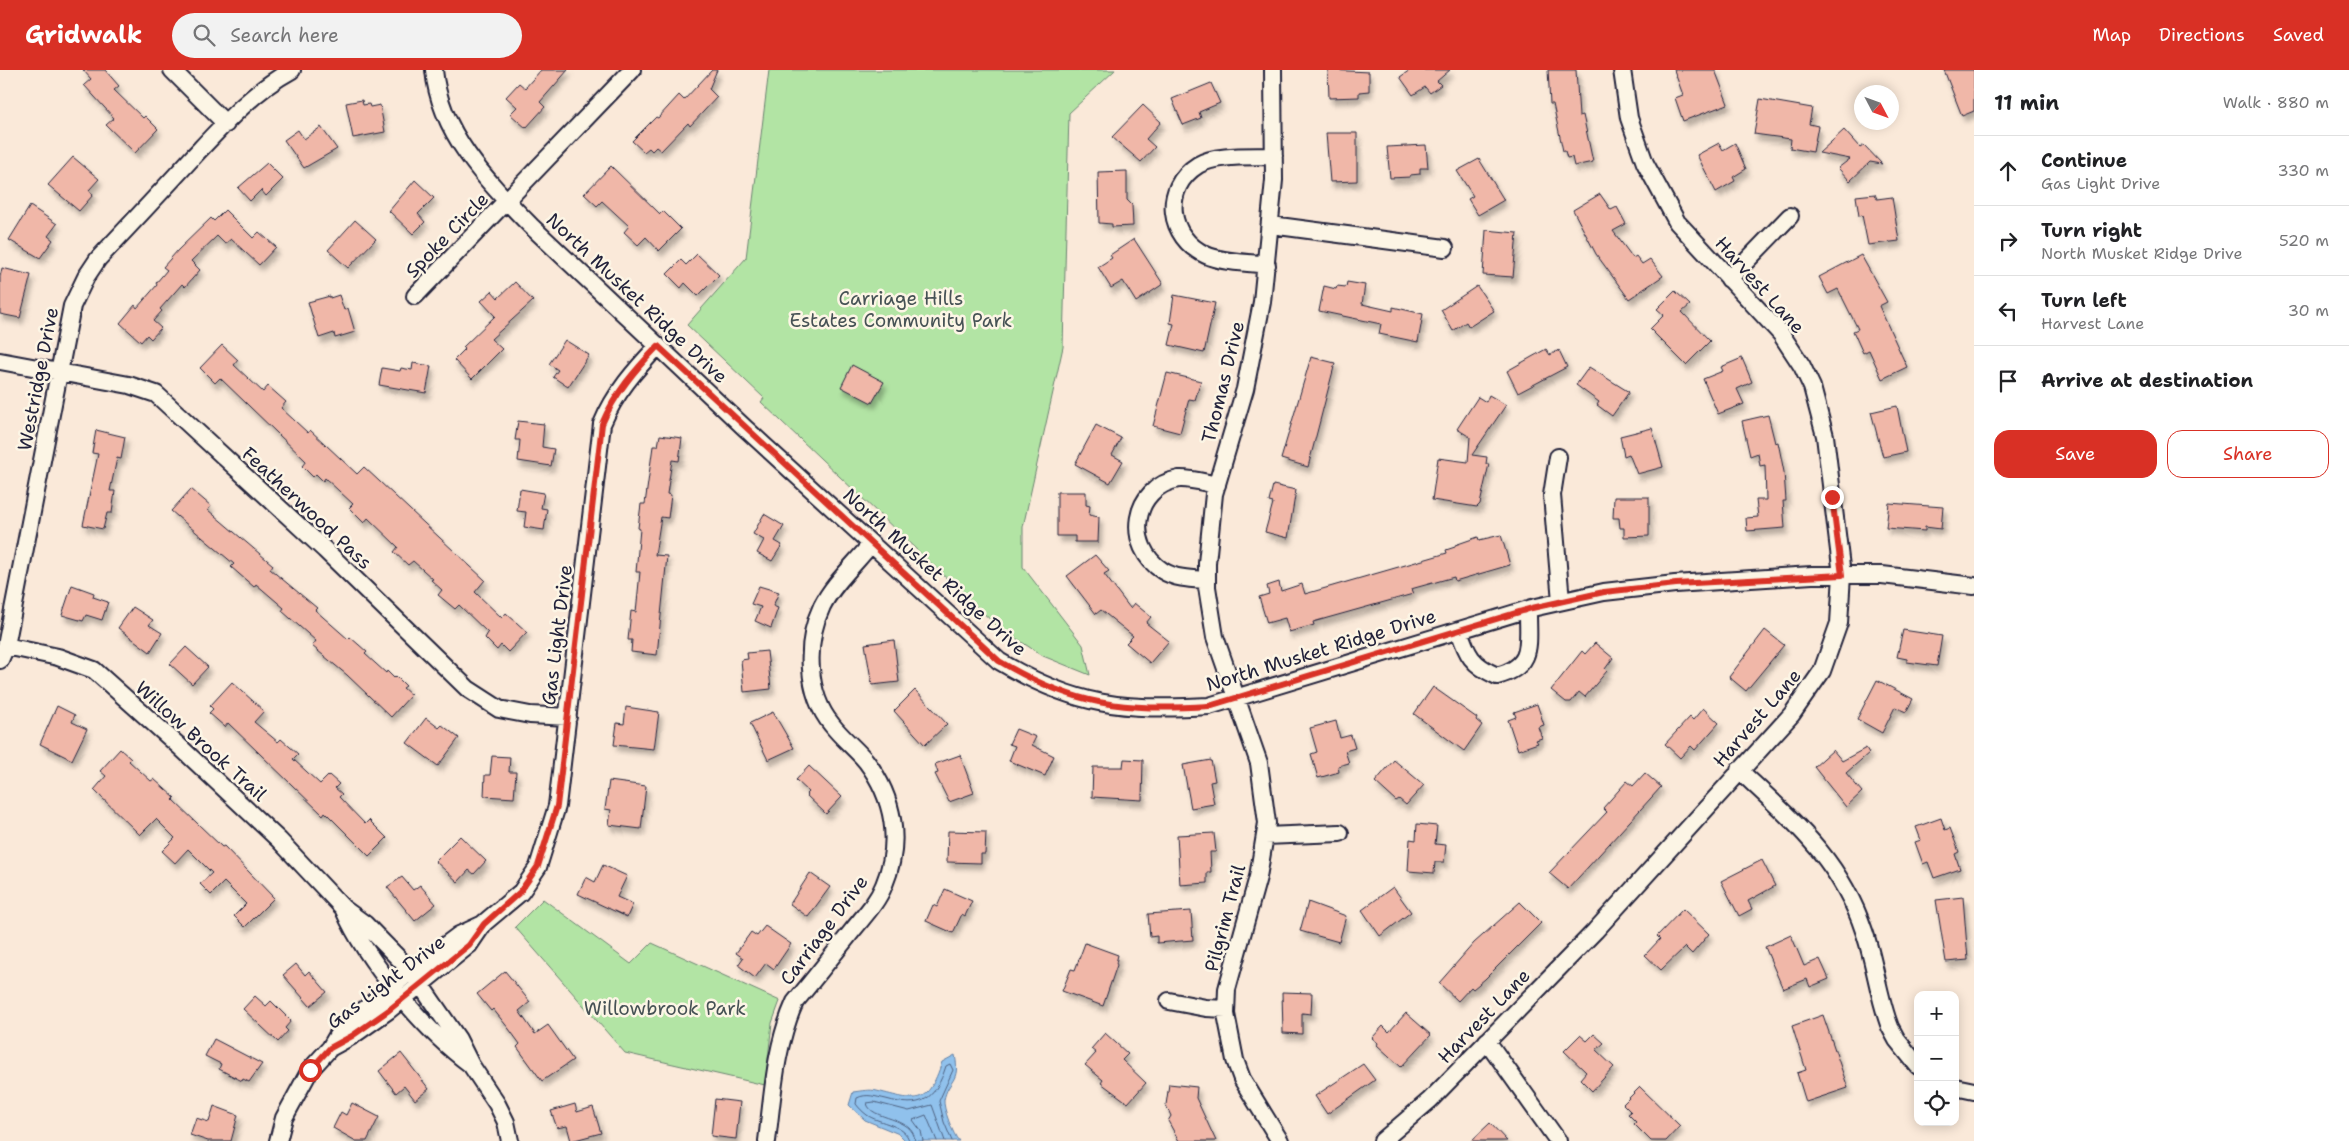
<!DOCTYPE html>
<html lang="en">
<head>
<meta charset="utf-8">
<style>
  :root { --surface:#fff; --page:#f2f2f2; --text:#202124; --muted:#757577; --line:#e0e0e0; --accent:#d93025 }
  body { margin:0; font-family:"Shantell Sans",sans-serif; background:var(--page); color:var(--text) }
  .controls { position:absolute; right:15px; bottom:15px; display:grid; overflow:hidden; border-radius:10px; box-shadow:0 2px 12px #0003 }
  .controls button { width:45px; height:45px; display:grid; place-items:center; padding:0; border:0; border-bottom:1px solid var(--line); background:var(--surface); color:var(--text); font:25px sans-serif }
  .compass { position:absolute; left:1854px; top:15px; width:45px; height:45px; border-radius:50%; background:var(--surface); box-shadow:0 2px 12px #0003; rotate:131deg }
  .stop { position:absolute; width:15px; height:15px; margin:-11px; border:4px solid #d93025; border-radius:50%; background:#fff }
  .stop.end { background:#d93025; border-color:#fff; box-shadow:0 1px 5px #0008 }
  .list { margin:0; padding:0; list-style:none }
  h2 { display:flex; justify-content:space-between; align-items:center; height:65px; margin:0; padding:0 20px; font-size:21px }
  h2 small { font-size:16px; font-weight:400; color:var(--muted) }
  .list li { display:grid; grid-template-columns:32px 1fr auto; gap:15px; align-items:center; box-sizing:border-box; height:70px; padding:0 20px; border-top:1px solid var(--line) }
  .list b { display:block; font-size:19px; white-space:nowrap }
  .list p { margin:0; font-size:16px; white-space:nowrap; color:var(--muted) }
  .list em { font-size:16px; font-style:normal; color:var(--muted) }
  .actions { display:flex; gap:10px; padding:15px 20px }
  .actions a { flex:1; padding:11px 0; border:1px solid var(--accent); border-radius:15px; text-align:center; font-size:18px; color:var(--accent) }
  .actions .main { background:var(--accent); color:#fff }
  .icon { flex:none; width:28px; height:28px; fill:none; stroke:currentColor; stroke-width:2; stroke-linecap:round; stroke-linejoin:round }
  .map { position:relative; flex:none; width:1974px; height:1071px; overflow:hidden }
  header { display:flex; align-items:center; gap:30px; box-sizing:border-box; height:70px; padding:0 25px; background:var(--accent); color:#fff }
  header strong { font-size:24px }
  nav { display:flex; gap:28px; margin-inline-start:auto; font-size:18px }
  .search { width:350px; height:45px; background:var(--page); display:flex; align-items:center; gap:12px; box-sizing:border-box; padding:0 18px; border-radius:28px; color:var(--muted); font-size:19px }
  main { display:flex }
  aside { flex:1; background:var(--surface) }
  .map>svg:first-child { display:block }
  .green { fill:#b2e4a4; stroke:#6a8370 }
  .water { fill:#90c1ec; stroke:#6481a5 }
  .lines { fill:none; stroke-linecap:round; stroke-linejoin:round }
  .shore { stroke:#4e6282; stroke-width:1 }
  .building { fill:#f0b7a8; stroke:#22223b; filter:url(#shadow) }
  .street-casing { stroke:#22223b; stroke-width:20 }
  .street { stroke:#fcf5e5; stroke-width:16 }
  .route { stroke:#d93025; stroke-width:6 }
  .labels { text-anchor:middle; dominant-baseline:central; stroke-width:5; stroke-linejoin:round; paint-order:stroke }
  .street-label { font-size:19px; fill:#22223b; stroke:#fcf5e5 }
  .park-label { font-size:19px; fill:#465255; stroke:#fcf5e5 }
</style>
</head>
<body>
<header>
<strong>Gridwalk</strong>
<div class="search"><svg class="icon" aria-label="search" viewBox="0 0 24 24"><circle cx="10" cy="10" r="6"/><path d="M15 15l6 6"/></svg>Search here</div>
<nav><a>Map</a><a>Directions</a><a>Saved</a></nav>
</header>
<main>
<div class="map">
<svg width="1974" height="1071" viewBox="0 0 1974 1071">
  <defs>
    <filter id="shadow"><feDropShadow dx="3" dy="5.5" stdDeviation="2.5" flood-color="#0004"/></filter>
  </defs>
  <rect width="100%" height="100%" fill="#fae9d9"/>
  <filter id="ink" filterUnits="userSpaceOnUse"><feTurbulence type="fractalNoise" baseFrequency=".02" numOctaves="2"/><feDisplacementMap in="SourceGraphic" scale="10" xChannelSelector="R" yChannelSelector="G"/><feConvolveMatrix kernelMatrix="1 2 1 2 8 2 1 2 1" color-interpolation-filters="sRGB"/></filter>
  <g filter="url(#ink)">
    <path class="green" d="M769 0H1115L1069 43 1063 277 1023 457V497L1083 575 1090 605 1043 586 997 556 761 332 764 328 687 255 746 188Z
      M543 829 631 894 652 873 780 931 772 953 765 1015 625 983 515 857Z"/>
    <path class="water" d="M955 985C961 1013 948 1009 944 1030 943 1038 953 1065 959 1071H906L899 1064 865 1050 849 1035 853 1022C861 1021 870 1019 877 1021 917 1031 927 1037 942 992Z"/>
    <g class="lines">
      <path class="shore" d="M909 1071C907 1055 878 1053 867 1045 863 1042 859 1038 856 1034L857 1028C867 1023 876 1027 886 1029 922 1039 935 1030 946 996L950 994 953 1000 939 1031 944 1052 952 1071
        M915 1071C914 1045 870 1051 867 1033L874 1032 909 1041 932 1035 945 1071
        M923 1071 921 1061 913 1050 926 1045 937 1071"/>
    </g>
    <path class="building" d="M83 0H105L119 16 114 20 143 48 145 46 158 59 135 83 106 55 114 48 84 15 91 9Z
      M541 0H568L540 32 545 37 526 58 510 44 517 37 506 27 519 13 525 18Z
      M712 0H717L709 19 717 27 690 56 688 53 661 81 656 77 652 81 649 78 644 82 632 71 656 47 658 48 679 25 684 30Z
      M1328 0 1369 2V21L1359 22V27L1329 28Z
      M1410 0H1450L1437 11 1441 15 1430 23 1425 17 1413 25 1400 7Z
      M1548 0H1576L1579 46 1583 45 1593 92 1574 96 1572 87 1567 88 1565 81H1563L1553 34H1550Z
      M1674 0H1715L1728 34 1683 51 1675 28 1683 25Z
      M1944 0H1974V41L1962 46Z
      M1211 13 1220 33 1199 42 1201 48 1183 55 1172 29Z
      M1760 29 1812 38 1809 54 1818 56 1813 82 1790 78 1791 69 1754 64Z
      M362 30 363 35 369 34 370 37 380 35 385 62 353 68 346 33Z
      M1143 35 1161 52 1146 69 1155 77 1141 92 1112 67Z
      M321 57 337 79 304 98 284 70 298 60 304 69Z
      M1844 60 1860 78 1864 75 1882 94 1870 92 1850 111 1838 98 1850 89 1819 83Z
      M1326 63H1357V111L1330 112Z
      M1719 73 1723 80 1735 73 1746 99 1733 107 1735 111 1716 122 1697 85Z
      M1426 75 1428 98H1420V104L1410 105V107L1390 108 1387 77Z
      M73 87 99 109 89 120 93 125 79 141 48 115Z
      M1479 89 1504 130 1478 145 1468 129 1473 126 1457 101Z
      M267 93 283 109 266 126 261 120 250 131 238 118Z
      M611 96 660 144 663 141 681 159 659 181 646 167 638 175 624 162 629 156 602 131 597 136 584 124Z
      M1127 101V130L1132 135 1133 156 1112 157V154L1099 153 1098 102Z
      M415 110 434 128 418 144 425 152 413 164 389 141Z
      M1600 124 1611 140 1617 137 1626 154 1613 161 1633 188 1636 186 1642 194 1650 189 1663 206 1629 229 1596 184 1573 140Z
      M1875 124 1877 129 1892 127 1899 171 1868 175 1862 145 1859 146 1856 126Z
      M30 136 57 154 48 166 53 170 40 188 9 170Z
      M225 140 253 168 259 162 276 177 259 195 231 169 225 174 217 166 191 191 200 200 185 217 182 214 160 239 162 241 153 251 161 258 151 269 147 265 141 272 120 253 135 235 137 238 157 215 156 213 167 200 163 197 178 180 211 148 214 151Z
      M355 150 376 169 348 198 328 180Z
      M1486 160 1517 163 1513 207 1483 205Z
      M1134 169 1163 214 1136 232 1123 211 1111 218 1098 197 1112 188 1110 185Z
      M697 184 719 205 698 226 685 213 681 218 667 204 681 190 686 195Z
      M1861 185 1887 232 1879 236 1907 297 1882 309 1869 280 1863 283 1853 261 1858 259 1838 219 1828 224 1819 207Z
      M2 198 31 205 20 248 0 244V207Z
      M515 212 533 231 491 269 502 279 472 309 454 290 465 279 463 277 495 246 481 231 492 221 498 228Z
      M1347 212 1365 215 1362 234 1393 241V237L1423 244 1418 272 1379 264 1381 254 1319 241 1324 216 1336 219 1337 216 1346 217Z
      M1477 216 1494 241 1469 257 1466 252 1453 261 1441 240Z
      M1675 221 1690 235 1682 242 1710 271 1686 295 1650 259 1664 245 1657 239Z
      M339 225 344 240 348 238 355 262 335 268 334 263 319 268 308 232 330 226V228Z
      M1174 225 1215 233 1204 283 1169 275 1174 254 1170 253Z
      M565 270 589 285 568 317 553 307 558 300 549 294Z
      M222 275 238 290 234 295 263 322 268 316 286 332 281 338 308 363 310 360 357 404 364 397 485 510 475 522 502 548 506 543 527 562 508 582 501 575 497 580 485 568 488 563 459 535 455 539 438 525 442 520 431 510 433 509 413 491 408 495 394 482 398 477 368 448 364 453 349 438 353 434 325 408 323 411 316 404 313 407 302 396 306 391 220 308 215 313 200 298Z
      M1546 279 1550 285 1559 280 1567 297 1518 323 1507 301Z
      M1311 287 1335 293 1308 397 1281 389Z
      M1742 288 1752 312 1737 319 1744 334 1718 344 1703 309 1723 301 1721 297Z
      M413 293 431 296 426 323 379 315 382 298 400 301 401 298 412 300Z
      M852 295 884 312 872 333 841 317Z
      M1589 297 1629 322 1612 346 1597 335 1599 332 1576 315Z
      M1167 303 1201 311 1195 330 1189 329 1180 363 1153 356Z
      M1489 325 1506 335 1472 385 1487 387 1486 394H1489L1480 434 1477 437 1432 430 1438 388 1468 392 1470 367 1457 359 1478 327 1486 332Z
      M1897 336 1906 382 1883 387 1871 342Z
      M1768 345 1775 373 1778 372 1784 402 1786 431H1783L1785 458 1747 461 1746 448 1758 447 1756 430H1766L1765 395 1760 396 1758 383 1750 386 1742 351Z
      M518 351 544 354 542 377 554 379 551 396 518 391 520 370H515Z
      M1096 355 1121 368 1112 385 1123 391 1110 413 1075 394Z
      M1652 358 1663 397 1637 404 1629 384 1624 386 1620 366Z
      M96 360 125 367 121 389 117 388 110 421H115L112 443H107L103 459 83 455 98 384 92 383Z
      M660 365 682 368 679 391 672 390 667 424 671 425 668 448 661 447 655 485 667 486 657 585 631 582 632 570H628L631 541 636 542 640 502H636L640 459 638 458 641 434H645L653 376H658Z
      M1273 415 1296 420 1288 468 1265 462 1273 433 1269 432Z
      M191 419 211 436 208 440 273 495 270 499 317 538 315 540 348 569 350 567 367 582 365 584 386 603 387 601 394 608 396 606 406 616 403 618 411 625 391 647 347 605 312 576 316 571 282 541 284 538 256 514 254 517 231 497 234 494 171 441Z
      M520 419 544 423 541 438 547 439 544 460 524 457 526 442 517 441Z
      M1057 422H1086V435L1090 436 1089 445 1099 447 1098 472H1075V466H1057Z
      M1614 427H1649V466L1624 467V458H1620L1619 448H1613Z
      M1889 433 1943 437 1941 459 1925 457V461L1886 458Z
      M764 444 784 456 775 471 782 475 772 491 757 483 764 470 753 464Z
      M1501 465 1510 495 1455 511 1454 507 1411 519 1413 524 1313 552 1314 555 1289 562 1285 548 1267 553 1259 527 1269 524 1267 516 1279 512 1281 521 1302 514 1305 524 1447 483 1446 480 1455 477V475L1478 467 1479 470Z
      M1095 485 1109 501 1104 504 1130 538 1134 533 1151 547 1146 553 1169 571 1150 593 1126 573 1133 566 1101 540 1096 544 1067 506Z
      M72 515 94 523 93 527 108 532 102 550 86 545 83 551 62 545Z
      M759 516 779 522 773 536 778 538 771 558 755 551 761 537 751 534Z
      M133 537 153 550 149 555 162 563 150 582 118 558Z
      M1765 560 1784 575 1746 621 1729 607Z
      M1903 560 1942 566 1937 596 1907 592V589L1897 587Z
      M894 570 899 612 872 615 865 574Z
      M1595 573 1613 588 1605 599 1607 601 1585 627 1579 622 1571 632H1566L1551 620 1582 581 1585 584Z
      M186 577 208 597 192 614 170 594Z
      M767 581 771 619 744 622 741 590 748 589 747 583Z
      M1877 610 1913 629 1906 642 1895 637 1882 663 1857 649Z
      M232 612 264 641 254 652 278 672 281 669 298 684 293 689 320 714 329 705 339 714 335 718 342 724 339 727 365 754 369 750 387 768 369 786 325 742 323 745 228 653 225 657 209 643 213 639 210 636Z
      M1433 617 1477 648 1476 650 1482 655 1464 681 1414 644Z
      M915 620 947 654 925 675 894 641Z
      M1537 634 1544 655 1538 657 1542 668 1536 670 1538 673 1518 680 1508 650 1516 647 1514 642Z
      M57 636 75 645 72 652 87 659 72 690 40 674Z
      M626 637 659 642 654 679 614 675 617 653 624 654Z
      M1703 638 1719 653 1695 680 1691 676 1680 688 1665 674 1690 647 1693 650Z
      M773 642 794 678 768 690 750 653Z
      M426 648 439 658 442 655 459 668 438 696 407 673Z
      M1336 651 1340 668 1351 665 1355 678 1345 681 1349 693 1338 696 1339 702 1318 708 1311 684 1317 682 1310 658Z
      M1016 659 1036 667 1032 675 1054 686 1045 706 1009 691 1015 676 1009 674Z
      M1866 678 1869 683 1846 703 1862 722 1846 737 1814 697 1833 680 1842 691Z
      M120 679 131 689 129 691 151 711 154 709 175 728 173 730 222 777 224 776 274 828 245 857 234 846 246 834 224 812 211 825 200 814 212 803 188 779 175 793 162 781 175 768 156 749 140 765 94 720 106 706 100 701Z
      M960 685 974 723 949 732 935 704 938 703 935 694Z
      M492 686 510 687 509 702H516L514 728 484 726 485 705H490Z
      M1124 689 1143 690 1142 730 1092 727 1093 697H1123Z
      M1211 690 1215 711 1210 712 1214 734 1191 738 1183 695Z
      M1394 690 1424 715 1406 735 1399 729 1396 731 1375 712Z
      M809 696 842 727 826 744 806 725 809 722 796 710Z
      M1645 703 1661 717 1568 819 1549 803 1607 742 1603 738 1627 711 1633 716Z
      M609 711 646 716 641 759 609 755 611 740 605 739Z
      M1941 748 1945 760 1950 758 1959 782 1955 784 1960 799 1934 808 1928 792 1923 794 1915 772 1921 770 1916 757Z
      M1417 754 1437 756 1435 774 1446 775 1444 792H1435L1434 803 1408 801 1410 769 1416 770Z
      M948 761 986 762 985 784H981V793L947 792Z
      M1214 763 1216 782H1210L1211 802H1207V813L1180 815 1177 765Z
      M460 766 486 791 474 804 469 800 458 812 435 791Z
      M1762 790 1775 816 1748 831 1752 839 1739 846 1721 811Z
      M603 795 627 806 617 827 633 834 627 847 578 824 586 807 595 812Z
      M810 803 830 817 808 847 790 834Z
      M402 807 413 820 420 815 436 834 415 851 387 817Z
      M1393 817 1411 842 1380 866 1362 840Z
      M945 819 972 831 965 846 962 844 953 863 926 851 933 835 937 837Z
      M1963 827 1968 890 1946 892 1936 830Z
      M1308 832 1346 846 1339 872 1300 861Z
      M1520 832 1541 853 1485 909 1473 919 1471 917 1458 931 1439 913 1474 873Z
      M1683 839 1709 864 1692 884 1685 877 1661 900 1645 885 1660 869 1657 866Z
      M1191 841 1193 870 1157 873V866L1150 867 1148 844Z
      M765 856 791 874 774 899 766 893 755 908 738 895 743 888 736 883 751 862 757 866Z
      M1791 865 1804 896 1820 889 1829 909 1810 917 1807 909 1783 919 1765 877Z
      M1085 873 1118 885 1116 893 1117 895 1103 936 1062 921 1071 899 1075 900Z
      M296 894 305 905 309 901 327 922 310 936 283 905Z
      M505 901 530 932 519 941 535 964 548 955 573 990 542 1011 517 977 520 974 509 959 493 939 491 941 477 924Z
      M1282 922 1312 923 1311 944 1302 943V964L1283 963Z
      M255 926 266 936 271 931 291 951 285 958 288 961 278 972 243 939Z
      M1406 943 1431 965 1401 997 1377 975 1378 973 1372 968 1383 956 1389 962Z
      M1823 945 1848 1018 1806 1032 1797 1003 1806 1000 1792 956Z
      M1105 963 1128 984 1122 990 1146 1013 1128 1033 1101 1013 1103 1010 1085 995 1096 983 1091 979Z
      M1594 964 1604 973 1596 980 1614 997 1592 1021 1580 1009 1586 1002 1564 981 1580 965 1587 971Z
      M214 969 262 994 249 1012 243 1009 242 1011 219 999 221 994 205 986Z
      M401 983 429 1019 415 1030 404 1016 396 1023 379 1001Z
      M1363 994 1375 1010 1327 1044 1315 1026Z
      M1169 1014 1197 1017 1196 1028 1216 1071H1179L1168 1051 1171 1046 1166 1035Z
      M1640 1017 1680 1056 1666 1071H1651L1634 1054 1636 1052 1628 1044 1631 1042 1623 1034Z
      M715 1029 740 1032 736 1069 711 1066Z
      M352 1033 379 1047 367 1071H356L333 1058 341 1042 346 1045Z
      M575 1034 577 1042 593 1037 601 1063 571 1071 567 1056 557 1058 551 1041Z
      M214 1036 238 1045 231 1071H208L190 1065 196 1048 209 1052Z
      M1490 1053 1507 1071H1471Z"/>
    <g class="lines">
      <g class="street-casing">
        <path id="street" d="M172 0 226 54
          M434 0C440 64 488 112 531 156L745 358 999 591C1074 636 1123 641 1209 636L1532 538 1604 522 1675 514 1812 505H1882L1974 516
          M1273 0 1274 110 1262 232 1245 319 1214 424 1207 493V517L1215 567 1259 693 1267 753 1258 807 1227 919 1226 944 1235 990 1242 1009 1280 1071
          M1271 155 1445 178
          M1267 195C1247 192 1224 193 1206 185 1168 168 1161 118 1198 95 1216 84 1252 87 1274 86
          M1729 209 1790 146
          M415 226 632 0
          M0 291 129 315 156 324 325 480 468 619 499 639 530 645 568 647
          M1558 387 1552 425 1561 531
          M1207 510C1192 509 1176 509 1163 501 1124 476 1132 417 1179 409 1190 408 1206 413 1217 415
          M1459 560C1467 585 1472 595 1497 606 1534 596 1528 576 1528 542L1532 538
          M6 576 58 587 94 600 179 676 279 770 343 838 365 854 411 901 458 969 471 995 497 1034 506 1052 510 1071
          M0 590 6 576 72 236 86 207 98 189C130 155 161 122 192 88 222 56 253 21 292 0
          M1739 700C1792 750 1840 789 1864 861 1875 892 1878 926 1890 957L1897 970 1918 996
          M1265 766 1340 763
          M344 840C366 891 425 961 470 994
          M1169 931 1206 938 1226 939
          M1487 971 1558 1071
          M330 978 352 966 389 940 469 875 484 853 521 822 538 797 557 736 602 354C615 323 635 300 658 276
          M1955 1017 1974 1021
          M278 1071 284 1048 310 1000 330 978 341 959 411 901 459 865 483 854
          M767 1071C773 1024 775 976 795 932 814 909 833 885 852 861 863 847 877 833 884 815 902 772 894 728 866 691 855 678 842 668 832 655 806 624 805 572 822 536 833 514 855 494 871 474
          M1382 1071 1430 1030 1595 861 1792 644 1822 601 1839 553 1842 505 1825 366 1812 317 1802 296 1781 264 1677 152 1645 93 1629 48 1622 0"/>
      </g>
      <use href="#street" class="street"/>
    </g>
  </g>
  <g class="lines" filter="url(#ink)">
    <path class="route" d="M310 1000 330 978 352 966 389 940 469 875 484 854 520 822 538 796 557 736 602 354C615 323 635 300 658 276L999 591C1074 636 1123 641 1209 636L1532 538 1604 522 1676 514 1842 505 1832 427"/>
  </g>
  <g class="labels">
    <g class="street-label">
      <text transform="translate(447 165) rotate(-46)">Spoke Circle</text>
      <text transform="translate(1760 215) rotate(48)">Harvest Lane</text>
      <text transform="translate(637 228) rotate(43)">North Musket Ridge Drive</text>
      <text transform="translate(38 309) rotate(-79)">Westridge Drive</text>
      <text transform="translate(1223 312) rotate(-76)">Thomas Drive</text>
      <text transform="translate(307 438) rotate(43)">Featherwood Pass</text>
      <text transform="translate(935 502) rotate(42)">North Musket Ridge Drive</text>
      <text transform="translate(557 565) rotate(-83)">Gas Light Drive</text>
      <text transform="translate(1321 580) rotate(-17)">North Musket Ridge Drive</text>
      <text transform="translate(1757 648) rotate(-49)">Harvest Lane</text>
      <text transform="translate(201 671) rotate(42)">Willow Brook Trail</text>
      <text transform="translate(1225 848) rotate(-75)">Pilgrim Trail</text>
      <text transform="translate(824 860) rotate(-53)">Carriage Drive</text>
      <text transform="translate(386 912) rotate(-37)">Gas Light Drive</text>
      <text transform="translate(1484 946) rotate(-46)">Harvest Lane</text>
    </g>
    <g class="park-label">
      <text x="901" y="228">Carriage Hills<tspan x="901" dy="22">Estates Community Park</tspan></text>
      <text x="665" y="938">Willowbrook Park</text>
    </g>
  </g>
</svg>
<div class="controls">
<button>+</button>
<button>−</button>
<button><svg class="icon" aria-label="locate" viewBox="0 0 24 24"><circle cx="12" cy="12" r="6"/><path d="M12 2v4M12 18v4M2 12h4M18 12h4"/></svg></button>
</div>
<svg class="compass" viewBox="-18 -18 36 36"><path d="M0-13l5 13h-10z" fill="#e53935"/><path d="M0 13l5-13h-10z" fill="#757577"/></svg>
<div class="stop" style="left:310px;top:1000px"></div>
<div class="stop end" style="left:1832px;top:427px"></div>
</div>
<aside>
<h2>11 min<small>Walk · 880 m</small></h2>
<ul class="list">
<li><svg class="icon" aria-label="ahead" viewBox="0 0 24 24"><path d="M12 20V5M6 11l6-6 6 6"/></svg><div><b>Continue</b><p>Gas Light Drive</p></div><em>330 m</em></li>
<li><svg class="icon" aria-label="right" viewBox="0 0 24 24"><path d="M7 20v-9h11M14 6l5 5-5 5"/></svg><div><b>Turn right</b><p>North Musket Ridge Drive</p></div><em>520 m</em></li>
<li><svg class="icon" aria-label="left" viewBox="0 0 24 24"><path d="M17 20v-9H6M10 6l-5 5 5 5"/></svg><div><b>Turn left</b><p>Harvest Lane</p></div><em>30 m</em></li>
<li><svg class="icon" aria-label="arrive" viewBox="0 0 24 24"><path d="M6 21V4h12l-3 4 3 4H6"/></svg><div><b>Arrive at destination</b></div></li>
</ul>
<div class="actions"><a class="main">Save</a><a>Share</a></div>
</aside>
</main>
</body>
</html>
